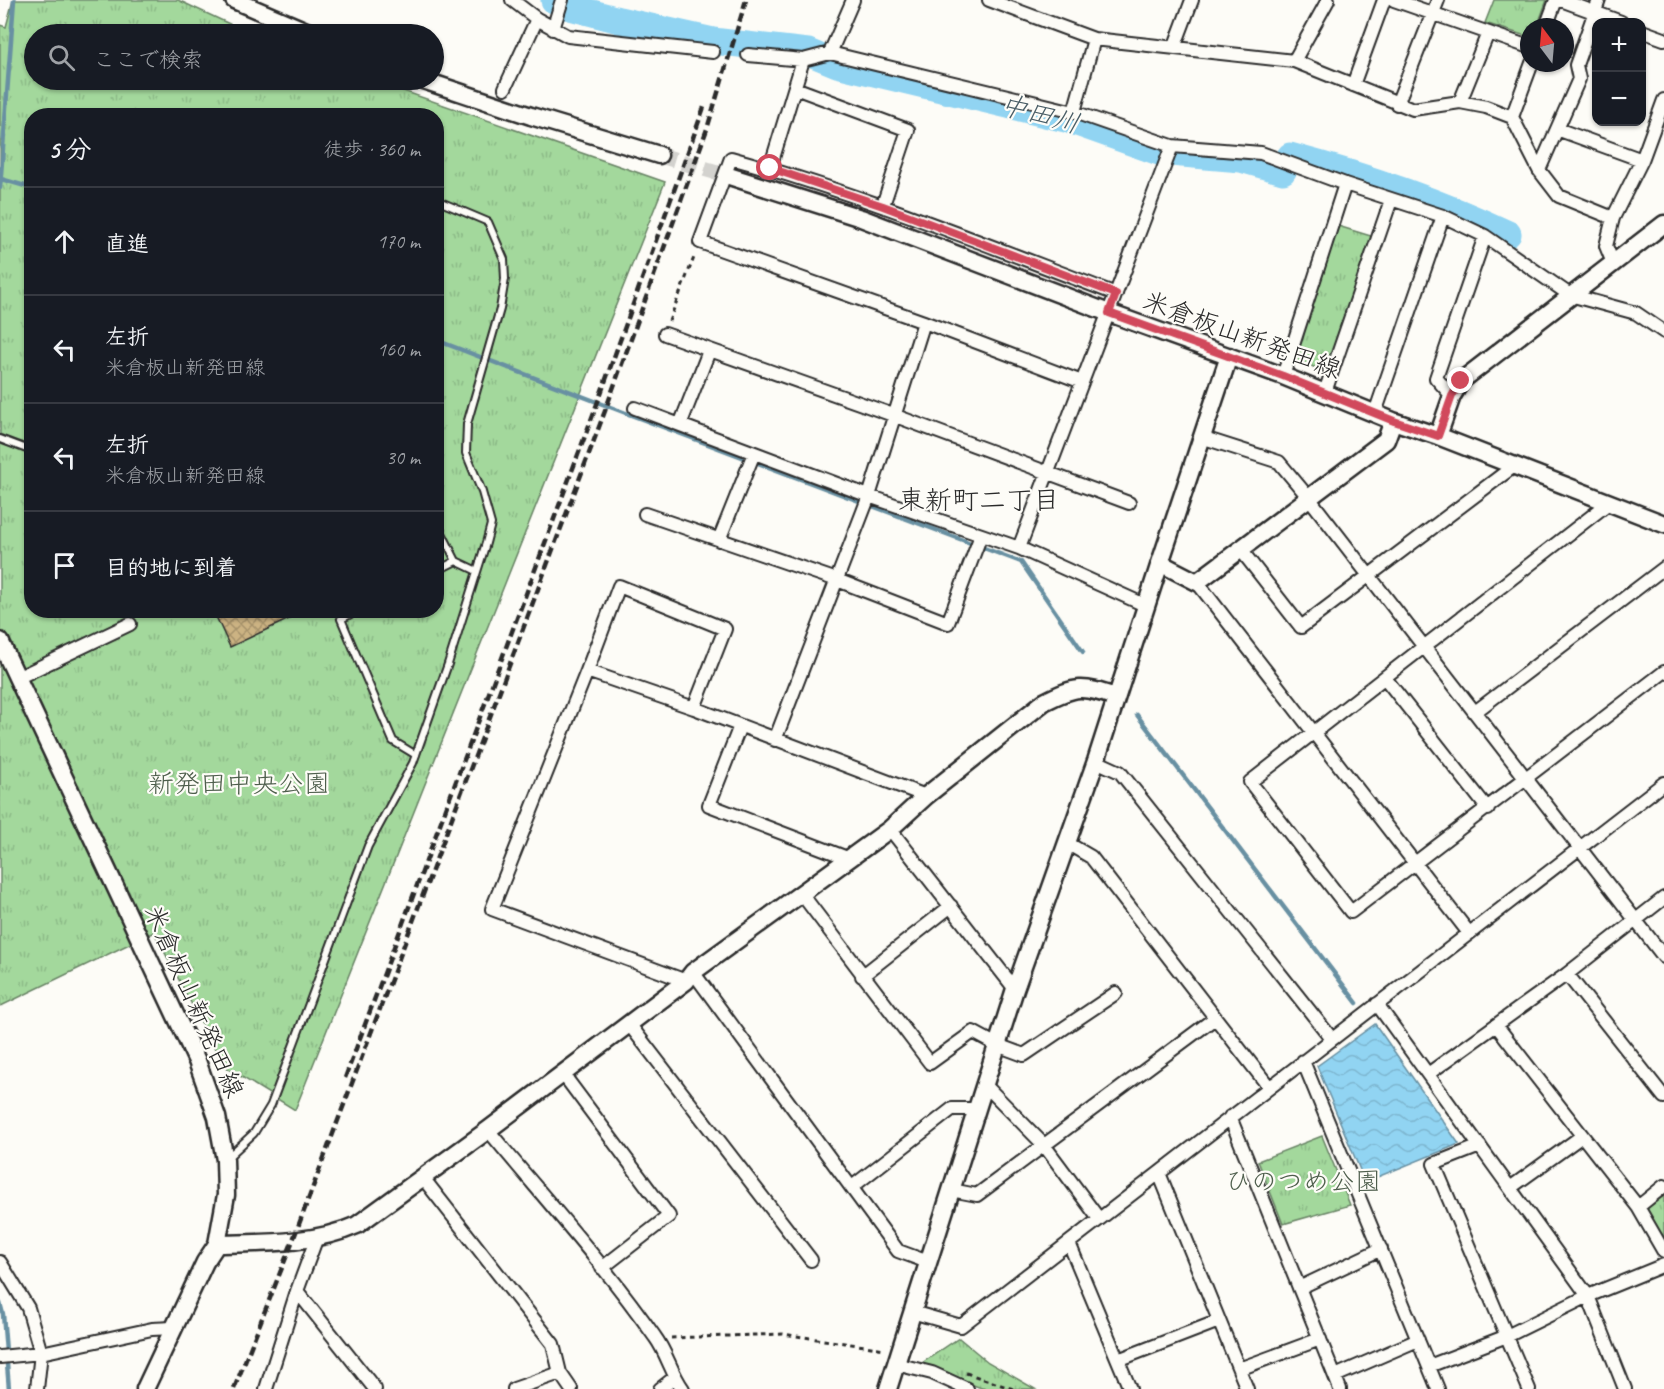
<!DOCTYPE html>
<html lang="ja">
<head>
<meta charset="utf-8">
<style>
  :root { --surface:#171b24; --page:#20242c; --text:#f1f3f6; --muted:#9ea1a6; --line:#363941 }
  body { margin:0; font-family:Caveat,"Klee One",sans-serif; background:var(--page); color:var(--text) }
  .controls { position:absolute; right:18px; top:18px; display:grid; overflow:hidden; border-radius:12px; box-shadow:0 2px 4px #0004 }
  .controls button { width:54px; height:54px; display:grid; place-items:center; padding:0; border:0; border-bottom:2px solid var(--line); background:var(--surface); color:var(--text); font:30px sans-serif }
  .compass { position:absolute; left:1520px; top:18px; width:54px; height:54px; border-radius:50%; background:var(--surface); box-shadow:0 2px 4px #0004; rotate:344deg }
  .stop { position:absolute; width:18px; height:18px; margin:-14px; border:4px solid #d1495b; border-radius:50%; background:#fff }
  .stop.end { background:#d1495b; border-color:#fff; box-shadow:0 2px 6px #0008 }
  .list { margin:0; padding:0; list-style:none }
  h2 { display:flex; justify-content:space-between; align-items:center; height:78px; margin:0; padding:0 24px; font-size:26px }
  h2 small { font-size:20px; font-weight:400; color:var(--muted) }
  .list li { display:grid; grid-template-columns:39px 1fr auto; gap:18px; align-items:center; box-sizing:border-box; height:108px; padding:0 24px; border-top:2px solid var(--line) }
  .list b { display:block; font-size:22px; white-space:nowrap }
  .list p { margin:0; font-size:20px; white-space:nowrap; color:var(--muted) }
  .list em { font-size:20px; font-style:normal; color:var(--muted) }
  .icon { flex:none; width:33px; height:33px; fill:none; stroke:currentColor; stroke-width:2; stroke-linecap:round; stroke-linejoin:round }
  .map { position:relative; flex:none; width:1664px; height:1389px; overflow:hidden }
  .search { position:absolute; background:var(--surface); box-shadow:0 2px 4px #0004; left:24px; top:24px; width:420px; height:66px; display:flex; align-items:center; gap:15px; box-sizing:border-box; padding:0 21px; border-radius:33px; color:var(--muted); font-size:22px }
  .panel { position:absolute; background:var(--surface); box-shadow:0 2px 4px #0004; left:24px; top:108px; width:420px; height:510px; border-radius:24px }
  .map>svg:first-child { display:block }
  .park { fill:url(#park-tufts); stroke:#678264; stroke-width:1.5; fill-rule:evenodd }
  .water { fill:url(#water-waves); stroke:#6890a2; stroke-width:1.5 }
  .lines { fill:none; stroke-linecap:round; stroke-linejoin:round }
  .stream { stroke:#6890a2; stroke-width:4.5 }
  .river { stroke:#91d4f2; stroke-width:27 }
  .building { fill:url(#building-cross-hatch); stroke:#2b2b2b; stroke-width:1.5 }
  .secondary-tunnel { stroke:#d3d2ce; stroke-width:16; stroke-dasharray:16 8; stroke-linecap:butt }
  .lane-casing { stroke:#2b2b2b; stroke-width:10 }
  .street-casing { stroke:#2b2b2b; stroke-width:16 }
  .secondary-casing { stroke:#2b2b2b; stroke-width:21 }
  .path { stroke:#2b2b2b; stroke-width:3; stroke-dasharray:4.5 4.5; stroke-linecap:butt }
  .lane { stroke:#fdfcf7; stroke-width:6 }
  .street { stroke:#fdfcf7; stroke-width:12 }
  .secondary { stroke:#fdfcf7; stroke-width:16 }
  .rail { stroke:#2b2b2b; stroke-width:4.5; stroke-dasharray:9 4.5; stroke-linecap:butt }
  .route { stroke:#d1495b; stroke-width:8 }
  .labels { text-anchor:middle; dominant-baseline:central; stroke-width:4.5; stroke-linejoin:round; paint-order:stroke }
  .street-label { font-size:26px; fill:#2b2b2b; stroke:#fdfcf7 }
  .park-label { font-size:26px; fill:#4f5f4d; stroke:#fdfcf7 }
  .water-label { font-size:27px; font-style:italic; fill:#4a5e67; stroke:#fdfcf7 }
  .neighbourhood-label { font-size:27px; fill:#2b2b2b; stroke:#fdfcf7 }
</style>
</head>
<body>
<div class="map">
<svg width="1664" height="1389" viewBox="0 0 1664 1389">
  <defs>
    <pattern id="park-tufts" width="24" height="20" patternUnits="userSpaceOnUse" patternTransform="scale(1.5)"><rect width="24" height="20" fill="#a3d89c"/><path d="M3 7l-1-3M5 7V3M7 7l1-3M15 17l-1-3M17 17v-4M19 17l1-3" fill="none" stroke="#8cba87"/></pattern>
    <pattern id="water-waves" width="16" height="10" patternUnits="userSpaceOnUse" patternTransform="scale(1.5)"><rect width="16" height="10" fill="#91d4f2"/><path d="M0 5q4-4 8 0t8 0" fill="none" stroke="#7db6d0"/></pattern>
    <pattern id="building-cross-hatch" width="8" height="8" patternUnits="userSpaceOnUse" patternTransform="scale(1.5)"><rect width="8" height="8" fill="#ccb383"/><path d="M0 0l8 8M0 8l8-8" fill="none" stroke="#a6926b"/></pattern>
  </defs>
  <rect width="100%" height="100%" fill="#fdfcf7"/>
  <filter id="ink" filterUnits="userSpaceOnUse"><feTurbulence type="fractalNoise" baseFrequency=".0167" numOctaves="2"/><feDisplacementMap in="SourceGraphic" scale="12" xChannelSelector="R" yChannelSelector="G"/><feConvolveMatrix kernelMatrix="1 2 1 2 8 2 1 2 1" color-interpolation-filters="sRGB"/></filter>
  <g filter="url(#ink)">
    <path class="park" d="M13 0H178L251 34H34V80H372L665 182 295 1110 224 1066 154 932 1 1006 0 1004V25L6 27ZM32 116H436V610H32Z
      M1494 0H1547L1537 27H1529V37L1485 23Z
      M1338 226 1374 237 1327 372 1295 360Z
      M1322 1136 1350 1205 1283 1224 1258 1161Z
      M1664 1196V1239L1646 1209Z
      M959 1338 988 1362 1035 1389H984L919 1365Z"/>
    <path class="water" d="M1375 1024 1459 1144 1365 1182 1317 1066Z"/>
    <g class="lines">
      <path class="stream" d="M1 179 32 188
        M0 188 14 0
        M436 340 631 415 1021 562 1083 652
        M1137 715 1357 1003
        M0 1303 3 1314 9 1389"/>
      <path class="river" d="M554 0 566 6 619 20 713 41 808 52 837 64 1066 119 1159 152 1241 159 1283 171 1290 156C1365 176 1438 201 1508 234"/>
    </g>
    <path class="building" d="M213 610H308L230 647Z"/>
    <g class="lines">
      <path class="secondary-tunnel" d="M659 155 729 176"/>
      <g class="lane-casing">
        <path id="lane" d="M0 439 32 451
          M436 521 456 561 436 571
          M456 561 477 571
          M358 610 341 619 393 741 416 755
          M228 1157 254 1133 271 1105 368 846 413 763 448 664 486 543 491 524 482 492 466 453 467 424 500 309 505 279 504 259 488 222 436 200"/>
      </g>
      <g class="street-casing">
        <path id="street" d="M512 0 537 19 568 36 713 52
          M989 0 1094 39 1294 61 1413 109 1460 102 1486 107 1512 117 1539 170 1559 196 1613 218
          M1394 0 1529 47
          M1561 0 1621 22
          M1546 27 1556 0
          M553 29 562 0
          M1642 31 1664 39
          M1174 48 1192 0
          M830 53 853 0
          M748 55 803 60 830 53 1074 112 1172 146 1261 153 1345 184 1443 216 1485 236 1570 295 1636 313 1664 332
          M1294 61 1328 0
          M1353 85 1384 0
          M505 88 537 19
          M795 88 908 130 883 205
          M1460 102 1488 33
          M1397 104 1438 0
          M1074 112 1094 39
          M1512 117 1532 63
          M1557 129 1642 160
          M770 168 803 60
          M1539 170 1579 79 1576 65 1599 0
          M1613 263 1606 246 1613 218 1642 160 1664 100
          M665 334 893 415 1129 503
          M1283 376 1345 184
          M1082 382 924 322 700 242 731 158C862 194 989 246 1116 294
          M1325 392 1391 200
          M1452 396 1436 378 1485 236
          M635 408 869 496 1019 548 1147 606
          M1375 413 1443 216
          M680 425 709 351
          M1201 437 1279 462 1309 498 1664 957
          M1610 502 1250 782 1351 912 1664 672
          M645 514 837 580 948 623 981 535
          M719 540 754 453
          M1019 548 1172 146
          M1241 550 1301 627 1514 466
          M1197 582 1469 933
          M587 671 694 708 926 796
          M17 678 130 624
          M1385 678 1488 809
          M1475 712 1664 568
          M740 726 709 805 850 859
          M775 740 869 496 924 322
          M1096 761 1120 772 1332 1039
          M890 829 1015 989
          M1067 843 1091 857 1269 1087
          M801 893 930 1063 973 1032 997 1045 1024 1055 1116 993
          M693 972 898 1251 928 1262
          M1567 974 1664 1097
          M862 976 951 906
          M686 981 492 909 587 671 619 586 725 629 694 708
          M1377 1004 1588 1296 1625 1389
          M629 1024 811 1260
          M1496 1025 1638 1207 1664 1252
          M1303 1061 1438 1389
          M563 1074 669 1216 602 1268
          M1428 1074 1567 974 1664 898
          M985 1085 1044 1145 1099 1219
          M1230 1117 1340 1389
          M488 1130C544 1198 605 1265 655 1337 667 1353 671 1373 683 1389
          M1480 1146 1434 1164 1529 1389
          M1159 1173 1247 1389
          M423 1178 553 1344 560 1373
          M852 1187 952 1109H977
          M1510 1188 1582 1136
          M951 1190 977 1195 1215 1018
          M1638 1207 1664 1186
          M1069 1243 1130 1389
          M0 1262 28 1308 41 1353 37 1389
          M1299 1288 1381 1249
          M297 1291 375 1389
          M912 1312 961 1326 1664 783
          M0 1357 41 1353 152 1329 173 1328
          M1118 1360 1219 1321
          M896 1364 932 1373 967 1389
          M1429 1366 1507 1336 1588 1296 1664 1265
          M1239 1369 1320 1339
          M1335 1376 1418 1340
          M266 1389 297 1291 317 1237
          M514 1389 560 1373 571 1389
          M660 1389 674 1378"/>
      </g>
      <g class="secondary-casing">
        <path id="secondary" d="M234 0 313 34
          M423 80 531 116 659 155
          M729 176 861 218 1109 313 1283 376 1393 421 1438 436 1664 524
          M1438 436 1452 396 1461 381 1664 224
          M1160 563 1197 582 1386 440 1393 421
          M0 641 197 1061 217 1117 225 1160 226 1195 217 1244 205 1262 145 1389
          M217 1244C264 1243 314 1244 357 1225L488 1130 686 981 693 972 890 829 926 796 1044 702C1077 685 1082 686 1116 697
          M888 1389 1015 989 1096 761 1160 563 1229 356"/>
      </g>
      <path class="path" d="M669 321 695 255
        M671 1338 783 1334 885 1349
        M966 1373 1013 1389"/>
      <use href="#lane" class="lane"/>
      <use href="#street" class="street"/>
      <use href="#secondary" class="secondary"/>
      <path class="rail" d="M345 1078 600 396 704 107
        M234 1389 293 1240 605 411 707 129 746 0"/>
    </g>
  </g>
  <g class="lines" filter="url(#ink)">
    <path class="route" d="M770 168 883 206 1116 294 1109 313 1283 376 1394 421 1438 436 1452 396 1461 381"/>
  </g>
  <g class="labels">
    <g class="street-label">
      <text transform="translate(1242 335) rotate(20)">米倉板山新発田線</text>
      <text transform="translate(194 1001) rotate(66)">米倉板山新発田線</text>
    </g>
    <g class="park-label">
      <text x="239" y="783">新発田中央公園</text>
      <text x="1303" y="1181">ひのつめ公園</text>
    </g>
    <g class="water-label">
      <text transform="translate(1040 114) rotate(15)">中田川</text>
    </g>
    <g class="neighbourhood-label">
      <text x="979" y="500">東新町二丁目</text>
    </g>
  </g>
</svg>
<div class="controls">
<button>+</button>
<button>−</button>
</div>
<svg class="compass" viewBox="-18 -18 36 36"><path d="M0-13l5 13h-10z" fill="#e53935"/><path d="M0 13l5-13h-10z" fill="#9ea1a6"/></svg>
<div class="stop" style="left:770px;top:168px"></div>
<div class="stop end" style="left:1461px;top:381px"></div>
<div class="search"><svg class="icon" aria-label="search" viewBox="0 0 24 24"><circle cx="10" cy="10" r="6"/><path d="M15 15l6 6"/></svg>ここで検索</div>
<section class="panel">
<h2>5 分<small>徒歩 · 360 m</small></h2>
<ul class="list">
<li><svg class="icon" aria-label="ahead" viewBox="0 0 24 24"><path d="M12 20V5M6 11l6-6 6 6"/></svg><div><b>直進</b></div><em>170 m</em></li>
<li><svg class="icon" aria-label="left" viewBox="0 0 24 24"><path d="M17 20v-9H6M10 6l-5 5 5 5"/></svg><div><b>左折</b><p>米倉板山新発田線</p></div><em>160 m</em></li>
<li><svg class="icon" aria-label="left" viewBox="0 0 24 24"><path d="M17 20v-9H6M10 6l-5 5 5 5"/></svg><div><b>左折</b><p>米倉板山新発田線</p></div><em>30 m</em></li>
<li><svg class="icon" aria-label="arrive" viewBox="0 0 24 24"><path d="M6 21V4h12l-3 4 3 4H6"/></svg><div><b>目的地に到着</b></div></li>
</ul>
</section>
</div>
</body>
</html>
